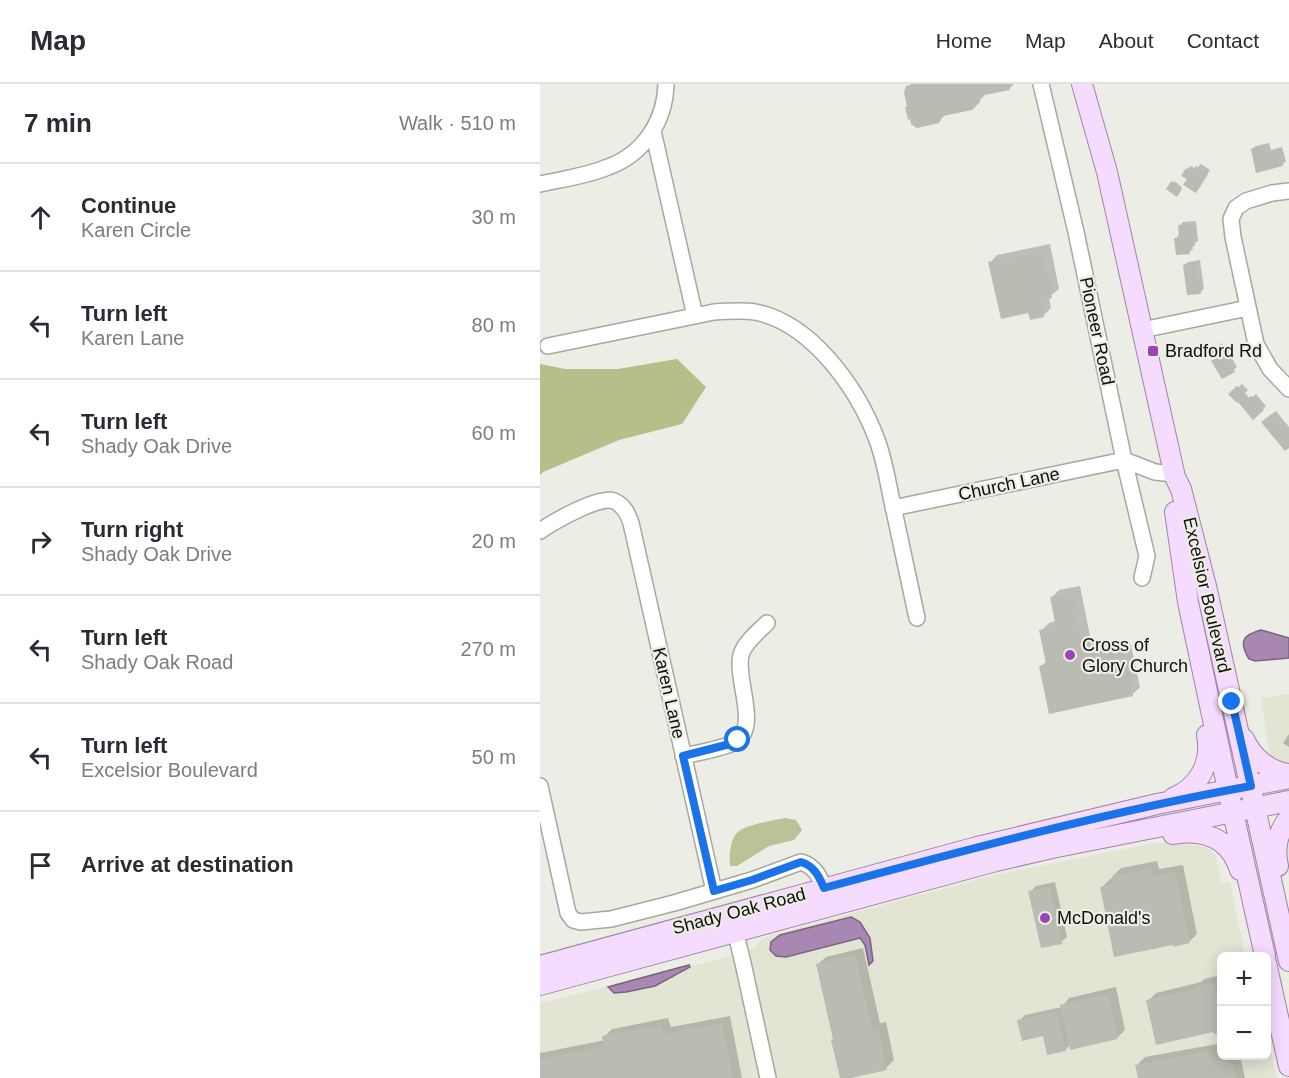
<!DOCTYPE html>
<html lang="en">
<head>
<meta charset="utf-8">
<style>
  :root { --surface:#fff; --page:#f2f2f3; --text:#2b2b33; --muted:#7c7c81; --line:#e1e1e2 }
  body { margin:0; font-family:Arial,sans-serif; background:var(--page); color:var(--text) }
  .controls { position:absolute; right:18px; bottom:18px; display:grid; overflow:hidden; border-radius:9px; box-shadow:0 3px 15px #0003 }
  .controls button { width:54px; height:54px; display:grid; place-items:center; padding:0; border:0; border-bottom:2px solid var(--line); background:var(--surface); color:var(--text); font:30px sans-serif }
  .stop { position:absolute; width:18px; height:18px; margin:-14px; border:4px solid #1a73e8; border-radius:50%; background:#fff }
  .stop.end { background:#1a73e8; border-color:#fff; box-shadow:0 2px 6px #0008 }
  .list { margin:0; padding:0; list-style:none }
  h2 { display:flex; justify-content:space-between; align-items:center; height:78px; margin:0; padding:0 24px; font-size:26px }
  h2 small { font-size:20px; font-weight:400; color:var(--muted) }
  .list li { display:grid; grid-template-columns:39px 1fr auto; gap:18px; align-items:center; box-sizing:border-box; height:108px; padding:0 24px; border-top:2px solid var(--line) }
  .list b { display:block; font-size:22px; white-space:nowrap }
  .list p { margin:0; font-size:20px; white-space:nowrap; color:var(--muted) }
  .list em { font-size:20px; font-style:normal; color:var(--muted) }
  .icon { flex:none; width:33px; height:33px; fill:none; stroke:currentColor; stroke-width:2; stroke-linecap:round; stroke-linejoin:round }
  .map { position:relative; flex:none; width:749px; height:994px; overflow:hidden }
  header { display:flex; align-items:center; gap:36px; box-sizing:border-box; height:84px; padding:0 30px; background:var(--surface); border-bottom:2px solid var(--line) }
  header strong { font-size:28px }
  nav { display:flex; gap:33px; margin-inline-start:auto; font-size:21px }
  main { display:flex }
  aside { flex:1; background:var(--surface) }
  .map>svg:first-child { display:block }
  .built { fill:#e2e4d4 }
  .green { fill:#bbc297 }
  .forest { fill:#b6be8a }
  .water { fill:#a888b2; stroke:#7a6480; stroke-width:1.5 }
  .shadow { fill:#0003 }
  .building { fill:#babcb3 }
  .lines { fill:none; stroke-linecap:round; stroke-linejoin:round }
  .minor-casing { stroke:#a7a8a0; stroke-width:18 }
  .major-casing { stroke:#a084a9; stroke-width:22 }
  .minor { stroke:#fff; stroke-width:15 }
  .major { stroke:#f5dbfe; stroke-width:20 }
  .route { stroke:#1a73e8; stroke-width:8 }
  .poi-dot { fill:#9b46b5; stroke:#ecede4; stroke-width:2 }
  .labels { text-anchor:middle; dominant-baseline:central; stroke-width:4.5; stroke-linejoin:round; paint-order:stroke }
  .street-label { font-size:18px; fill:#0f100d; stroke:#ecede4 }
  .poi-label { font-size:18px; fill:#0f100d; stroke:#ecede4; text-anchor:start }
</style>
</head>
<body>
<header>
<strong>Map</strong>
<nav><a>Home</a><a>Map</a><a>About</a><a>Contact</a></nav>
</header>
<main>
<aside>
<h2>7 min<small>Walk · 510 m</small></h2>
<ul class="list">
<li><svg class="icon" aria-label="ahead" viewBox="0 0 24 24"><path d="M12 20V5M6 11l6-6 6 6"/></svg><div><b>Continue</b><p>Karen Circle</p></div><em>30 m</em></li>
<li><svg class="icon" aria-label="left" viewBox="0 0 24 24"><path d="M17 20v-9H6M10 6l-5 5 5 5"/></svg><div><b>Turn left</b><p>Karen Lane</p></div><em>80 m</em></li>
<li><svg class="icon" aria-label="left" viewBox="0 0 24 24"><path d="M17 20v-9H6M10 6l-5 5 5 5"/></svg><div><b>Turn left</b><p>Shady Oak Drive</p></div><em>60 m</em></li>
<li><svg class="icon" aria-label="right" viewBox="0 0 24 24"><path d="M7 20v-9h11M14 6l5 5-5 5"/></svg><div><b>Turn right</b><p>Shady Oak Drive</p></div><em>20 m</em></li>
<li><svg class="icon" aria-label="left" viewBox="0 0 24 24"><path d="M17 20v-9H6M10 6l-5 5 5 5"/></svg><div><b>Turn left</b><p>Shady Oak Road</p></div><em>270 m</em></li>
<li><svg class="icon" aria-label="left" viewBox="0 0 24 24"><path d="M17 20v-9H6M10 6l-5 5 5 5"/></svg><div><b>Turn left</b><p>Excelsior Boulevard</p></div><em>50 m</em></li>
<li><svg class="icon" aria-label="arrive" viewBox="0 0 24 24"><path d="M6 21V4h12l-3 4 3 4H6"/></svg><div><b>Arrive at destination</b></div></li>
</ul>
</aside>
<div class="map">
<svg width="749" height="994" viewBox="0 0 749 994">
  <rect width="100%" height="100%" fill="#ecede4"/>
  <path class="built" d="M749 610V793L721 614Z
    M630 758 667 763 675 771 682 799 690 798 705 872H682V972H726L727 948 737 994H0V919L177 876 215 864 218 859 228 852 458 790 609 760Z"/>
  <path class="green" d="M245 734 256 736 262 746 254 756 229 762 197 782H190C189 773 190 758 196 750 204 740 233 737 245 734Z"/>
  <path class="forest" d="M137 275 166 303 142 340 79 356 3 388 0 391V280L25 285H78Z"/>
  <path class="water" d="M721 546 749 554V574L715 577 709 575C699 558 702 551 721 546Z
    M311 833 320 838 330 854 333 877 329 881 325 861 320 854 246 873 236 872 230 866 231 858 240 851Z
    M149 881 150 883 115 902 86 908 74 909 68 903Z"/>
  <path class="shadow" d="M371 0H474L470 4 447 9 431 25 406 30 398 38 368 22 367 3Z
    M729 59 731 66 742 63 746 77 742 81 712 65 716 62Z
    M661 80 670 86 659 104 649 95 647 85 651 82 656 85Z
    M634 97 642 103 638 110 628 105Z
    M656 137 658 157 652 161 653 165 649 168 635 155 639 151 640 142 643 138Z
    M510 160 519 205 509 213 511 224 503 232 489 227 450 179 457 171Z
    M660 176 664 205 660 208 644 181 648 178Z
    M682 259 687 267H688L697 283 694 286 676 274 671 267Z
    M702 300 708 306 705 309 710 315 716 310 726 322 714 334 691 310Z
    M736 327 749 343V362L745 365 727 334Z
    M540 502 551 557 562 555 564 567 591 561 600 603 592 611 501 582 507 577 501 547 509 539 516 537 511 514 519 506Z
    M749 650V663L743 659Z
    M617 777 619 785 643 781 657 850 649 858 634 859 562 803 570 795 574 794 573 792 581 784Z
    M515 798 527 853 521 858 490 808 496 802Z
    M323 864 340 939 346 938 354 976 346 984 301 994 294 954 278 880 286 873Z
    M682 891V946L608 917 616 909 661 898 664 895Z
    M576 903 585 946 577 954 530 961 525 966 504 950 479 937 485 931 522 923 529 914Z
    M190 932 202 994H0V969L65 956 64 953 72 945 128 934 131 943Z
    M677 960 682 965V972H700L705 994H599L597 981 605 973Z"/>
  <path class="building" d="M376 0H469L470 6 439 12 440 18 432 26 403 32 399 39 377 44 371 40 370 35 368 36 365 23H367L364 8 366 2Z
    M726 61 728 68 739 66 743 82 716 89 711 65Z
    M656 82 668 90 656 109 643 101 647 95 641 92 646 84 652 88Z
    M631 97 642 105 637 113 626 105Z
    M652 140 655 162 649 163 650 170 636 171 634 154H639L638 141Z
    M503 167 512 214 501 217 504 233 490 236 488 229 461 235 448 178Z
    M657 179 661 210 647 211 643 181Z
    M678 262 683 270 684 269 695 288 682 295 671 277 674 275 669 266Z
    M697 302 705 311 702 314 705 317 711 312 724 326 713 336 698 318 697 319 688 310Z
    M732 330 749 349V364L745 367 721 338Z
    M532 509 543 564 554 562 557 574 584 568 593 612 509 630 499 582 506 580 499 546 516 543 510 513Z
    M610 784 611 792 636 788 650 859 633 863V861L574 873 560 803 573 800 572 792Z
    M510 803 522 860 501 864 488 807Z
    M315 871 333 946 338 945 347 986 311 994H300L291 956 293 955 276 880Z
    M674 898 682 932V948L674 950 673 948 616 961 606 916 655 905V903Z
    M568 910 578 955 530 966 520 921Z
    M517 927 526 967 507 971 503 952 482 957 477 936Z
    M182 939 193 994H0V975L64 962 62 952 121 941 123 950Z
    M668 967 673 972 693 980 696 994H598L595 981Z"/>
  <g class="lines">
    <g class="minor-casing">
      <path id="minor" d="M501 0 536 148 584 376 607 472 602 494
        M113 47 155 232
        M0 100C23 95 47 92 68 83 104 70 125 37 126 0
        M749 107 732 109 706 117 696 124 691 135 693 153 716 260 730 285 749 305
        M602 246 708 224
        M8 262 174 228C188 227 202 226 215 228 272 239 318 305 337 356 345 377 348 400 353 422 361 459 369 497 377 534
        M353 424 584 376 615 388 634 390
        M0 447C13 438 60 411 74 417 84 421 88 430 91 439L174 807
        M143 672C157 669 186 664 197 657 219 641 195 594 201 571 204 559 218 548 227 539
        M0 702 28 829 33 836 41 838 71 835 134 819 212 796 261 778C278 783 282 799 288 813
        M193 838 203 879 228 994"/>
    </g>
    <g class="major-casing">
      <path id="major" d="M542 0 567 88 635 393 641 405 666 502 749 877
        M635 428 648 518 688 706 725 872
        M704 655C712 673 729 688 749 690
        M633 714C660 703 672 678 667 651
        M633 750C663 745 690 754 700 786
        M738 782C734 764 737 749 749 734
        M726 879 749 982
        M0 882 437 763 617 720 749 694
        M0 901 456 777 512 764 749 717"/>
    </g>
    <use href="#minor" class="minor"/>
    <use href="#major" class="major"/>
  </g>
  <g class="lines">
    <path class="route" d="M198 656 190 660 143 672 174 807 212 796 261 778C274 782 279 792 284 804 426 766 567 728 711 702L692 618"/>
  </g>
  <g class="poi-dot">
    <rect x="607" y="261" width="12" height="12" rx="3"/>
    <circle cx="530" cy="571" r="6"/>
    <circle cx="505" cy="834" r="6"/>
  </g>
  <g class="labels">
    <g class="street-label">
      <text transform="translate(557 247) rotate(78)">Pioneer Road</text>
      <text transform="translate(469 400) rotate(-12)">Church Lane</text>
      <text transform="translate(667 511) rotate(77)">Excelsior Boulevard</text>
      <text transform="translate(129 609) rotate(77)">Karen Lane</text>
      <text transform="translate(199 827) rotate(-15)">Shady Oak Road</text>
    </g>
    <g class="poi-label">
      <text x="625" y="267">Bradford Rd</text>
      <text x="542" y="561">Cross of<tspan x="542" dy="21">Glory Church</tspan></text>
      <text x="517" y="834">McDonald's</text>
    </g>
  </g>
</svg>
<div class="controls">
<button>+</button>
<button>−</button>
</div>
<div class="stop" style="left:198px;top:656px"></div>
<div class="stop end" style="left:692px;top:618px"></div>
</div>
</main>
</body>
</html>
